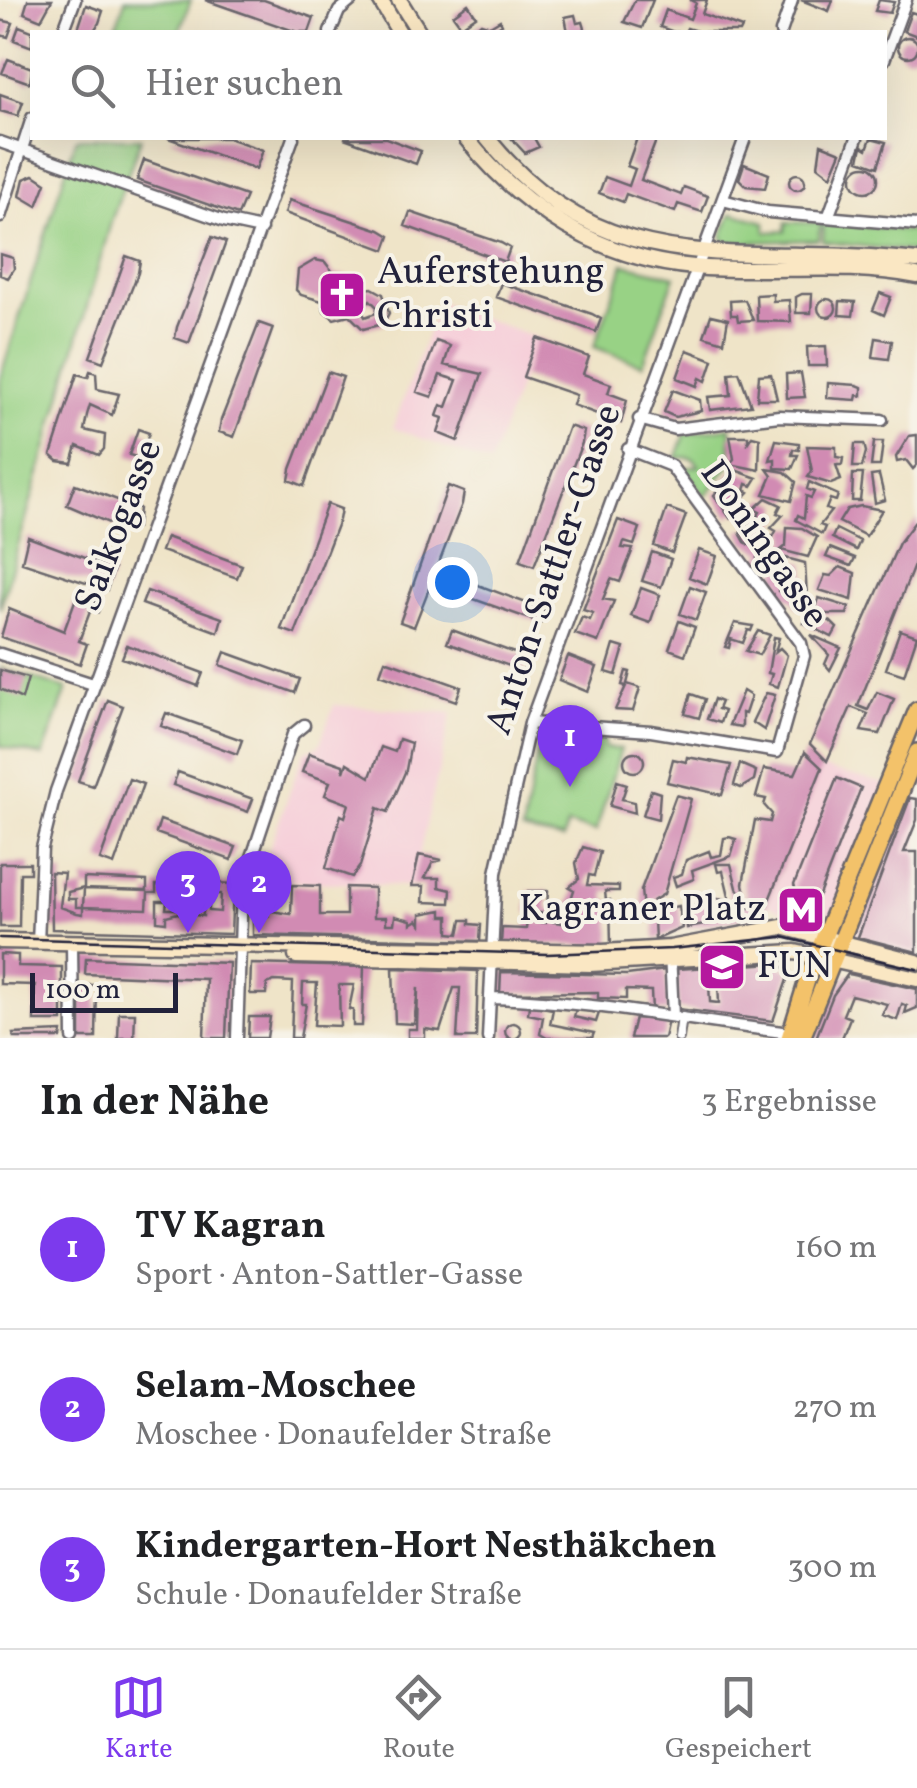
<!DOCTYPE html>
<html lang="de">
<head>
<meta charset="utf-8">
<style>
  :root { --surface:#fff; --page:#f2f2f2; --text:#202124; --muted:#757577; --line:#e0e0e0; --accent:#7c3aed }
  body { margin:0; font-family:Vollkorn,serif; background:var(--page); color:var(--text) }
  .scale { position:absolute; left:30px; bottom:25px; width:148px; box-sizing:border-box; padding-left:10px; border:5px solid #22223b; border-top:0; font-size:28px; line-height:35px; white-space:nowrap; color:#22223b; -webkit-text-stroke:8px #f7f3e8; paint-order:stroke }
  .you { position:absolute; left:452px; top:582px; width:35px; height:35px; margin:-25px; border:8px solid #fff; border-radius:50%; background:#1a73e8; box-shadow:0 0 0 15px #1a73e833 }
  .badge { display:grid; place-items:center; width:65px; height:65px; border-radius:50%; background:var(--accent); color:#fff; font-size:32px; font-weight:700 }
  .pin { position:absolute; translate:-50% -82px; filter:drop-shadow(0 2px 5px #0008) }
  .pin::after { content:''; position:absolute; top:52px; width:35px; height:30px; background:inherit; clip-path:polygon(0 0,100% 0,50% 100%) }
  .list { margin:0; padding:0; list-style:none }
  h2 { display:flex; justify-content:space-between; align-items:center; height:130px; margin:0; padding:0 40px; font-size:42px }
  h2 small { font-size:32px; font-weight:400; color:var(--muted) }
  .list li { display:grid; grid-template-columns:65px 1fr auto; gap:30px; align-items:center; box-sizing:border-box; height:160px; padding:0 40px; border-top:2px solid var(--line) }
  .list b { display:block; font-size:38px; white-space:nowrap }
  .list p { margin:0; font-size:32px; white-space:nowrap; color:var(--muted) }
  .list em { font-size:32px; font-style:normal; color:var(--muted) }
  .icon { flex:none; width:55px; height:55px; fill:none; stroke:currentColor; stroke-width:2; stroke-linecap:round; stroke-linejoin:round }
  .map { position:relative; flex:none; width:917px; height:1038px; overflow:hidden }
  .search { position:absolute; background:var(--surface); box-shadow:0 10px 40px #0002; left:30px; right:30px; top:30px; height:110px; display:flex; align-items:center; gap:25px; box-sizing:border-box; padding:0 35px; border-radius:0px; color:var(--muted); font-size:38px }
  .sheet { height:610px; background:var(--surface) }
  nav { display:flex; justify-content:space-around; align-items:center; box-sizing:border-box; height:140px; border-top:2px solid var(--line); background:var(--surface); font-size:28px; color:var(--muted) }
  nav a { display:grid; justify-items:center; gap:5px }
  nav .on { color:var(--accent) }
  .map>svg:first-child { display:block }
  .built { fill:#f6cfd9 }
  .green { fill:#98d285; stroke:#5d7a60; stroke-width:2.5 }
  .building { fill:#d18bb3; fill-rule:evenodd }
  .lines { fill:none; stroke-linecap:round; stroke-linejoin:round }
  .pedestrian-casing { stroke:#6a666c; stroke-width:12 }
  .minor-casing { stroke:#6a666c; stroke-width:15 }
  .secondary-casing { stroke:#6a666c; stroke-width:19 }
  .primary-casing { stroke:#6a666c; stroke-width:20 }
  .pedestrian { stroke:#fff; stroke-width:8 }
  .minor { stroke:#fff; stroke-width:10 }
  .secondary { stroke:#fae7c3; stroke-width:14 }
  .primary { stroke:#f3c26a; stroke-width:15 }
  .tram { stroke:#22223b; stroke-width:2.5 }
  .labels { text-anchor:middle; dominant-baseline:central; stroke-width:8; stroke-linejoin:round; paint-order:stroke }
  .poi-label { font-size:38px; fill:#22223b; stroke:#f7f3e8; text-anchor:start }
  .street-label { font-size:38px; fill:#22223b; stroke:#f7f3e8 }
</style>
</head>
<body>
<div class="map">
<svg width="917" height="1038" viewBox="0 0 917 1038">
  <rect width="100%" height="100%" fill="#f7f3e8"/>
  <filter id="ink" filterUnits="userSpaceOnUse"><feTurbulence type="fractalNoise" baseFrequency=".01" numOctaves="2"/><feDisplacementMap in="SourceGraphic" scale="20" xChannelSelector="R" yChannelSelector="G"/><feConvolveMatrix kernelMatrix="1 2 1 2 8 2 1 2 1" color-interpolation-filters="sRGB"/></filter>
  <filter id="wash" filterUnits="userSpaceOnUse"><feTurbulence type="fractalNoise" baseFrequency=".0048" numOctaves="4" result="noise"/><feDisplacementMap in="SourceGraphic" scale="40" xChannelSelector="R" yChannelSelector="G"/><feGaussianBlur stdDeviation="2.25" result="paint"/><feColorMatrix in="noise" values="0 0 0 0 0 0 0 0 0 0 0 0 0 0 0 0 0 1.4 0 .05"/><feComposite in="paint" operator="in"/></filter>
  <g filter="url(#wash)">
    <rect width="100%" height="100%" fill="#efe4c8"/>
    <path class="built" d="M439 302 537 338 490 464 393 428Z
      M334 705 452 713 412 886 258 880 304 752 319 746Z
      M822 768 917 792V962L768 905Z"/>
    <path class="green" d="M125 0H191L179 32H114Z
      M76 138H141L112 219 0 609V378Z
      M732 213 765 222 766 232 785 231 786 222 821 223 819 240 726 243 722 236Z
      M824 221 917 232V252L823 242Z
      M624 264 675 276 643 365 594 347Z
      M731 427 730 464 705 497 684 468 699 466C695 456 686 456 676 459L685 434Z
      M0 668 67 689 43 756 0 746Z
      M541 736 605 740V748L621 749 596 831 567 825 563 839 522 831Z"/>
    <g id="blocks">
      <path class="building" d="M28 0H52L41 20 24 13Z
        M205 0H264L314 18 309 32H297Z
        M635 0H653L642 28 624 22Z
        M690 0H707L702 14 742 28 740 32H700L687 28 685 32H674L660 27 666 10 690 19 696 3Z
        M801 0H833L829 11Z
        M879 0 894 2 890 13 875 11Z
        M468 4 476 16 461 26 453 15Z
        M86 5 103 11 99 23 93 32H77Z
        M911 12 917 14V36L904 31Z
        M575 15 577 23 583 22 586 32H568L565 17Z
        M0 20 13 23 8 37 0 35Z
        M500 20 502 24 489 32H471L481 23 490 26Z
        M19 26 32 31V47L14 40Z
        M898 47a10 10 0 1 1 20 0a10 10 0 1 1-20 0Z
        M8 59 32 68 30 83 2 73Z
        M0 94 23 102 18 116 0 111Z
        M168 138H228L263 150 256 169Z
        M344 138H386L421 151 416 164Z
        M511 138H534L539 147 525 153Z
        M637 138H657L641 180 681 195 684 187 708 196 702 212 678 204 675 212 626 194 623 202 599 193 605 177 629 186 635 169 627 166Z
        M871 138 886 142 878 167 859 160 862 146 867 149Z
        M821 144 841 152 831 176 818 166Z
        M144 160 246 196 238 215 137 180Z
        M744 164 769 174 765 188 746 186 739 179Z
        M852 179a13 13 0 1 1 26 0a13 13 0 1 1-26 0Z
        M789 182a8 8 0 1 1 16 0a8 8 0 1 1-16 0Z
        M34 175 46 183 37 206 20 196 24 179Z
        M289 200 380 230 390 236 385 250 285 213Z
        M410 212 501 243 510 248 505 262 405 226Z
        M212 237 226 242 189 343 175 338 177 327Z
        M0 254 13 258 14 269 8 278 0 275Z
        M126 256 140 261 138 273 103 362 90 357Z
        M315 260 325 262 335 275H346L360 290 372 288 383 294 389 313 383 324 363 329 349 315 334 319 324 311 322 301 301 295 296 290 298 270ZM370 300 377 307 376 313 365 317 360 308Z
        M501 283 592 314 601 319 596 332 496 297Z
        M880 293 891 297 884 315 873 310Z
        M773 294V301L789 300 791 322 757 321 756 295Z
        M802 294H812L811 313H796V297Z
        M818 308a9 9 0 1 1 18 0a9 9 0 1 1-18 0Z
        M745 300 753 320 738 321 737 315H731L730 301Z
        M840 301 855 302 853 316 839 315Z
        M711 315 728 319 724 342 704 336Z
        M259 323 273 328 234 437 219 432 221 420Z
        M537 338 589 357 583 374 611 384 608 393 627 400 621 423 573 405 576 395 523 377Z
        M876 338 892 341 889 359 873 357Z
        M436 341 450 346 444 365 482 374 458 441 438 433 443 418 437 416 441 405 447 407 457 380 440 375 432 397 417 392Z
        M826 346 827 366H808L807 347Z
        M687 350 713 360 706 381 700 378 697 386 677 378Z
        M90 371 96 373 97 389 119 394 112 415 90 405 87 415 84 430 105 435 104 449 99 455 77 446 72 463 58 461 51 455 77 374 88 377Z
        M328 372 343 377 304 486 289 480 291 469Z
        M739 372 751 405 710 410 708 397 731 395 729 373Z
        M801 373 805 397 787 398 786 374Z
        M771 374 777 399H757L759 375Z
        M828 383 857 385 862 387V396L857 395 856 400 827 398Z
        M673 390 700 400 701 411 675 417 664 412Z
        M569 426 584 431 582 443 534 566 520 561Z
        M138 429 149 433 140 458 129 455Z
        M917 435V465L913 469 906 460 897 462 896 457 909 436Z
        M730 436H748V442L752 436 760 438 759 470 730 464 734 459Z
        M776 440 799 443V450L793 449 792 455H798L792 469 775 468V459L770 460Z
        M874 442H883L880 466H871Z
        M855 444H864L866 452 862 467H853Z
        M807 446 836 447V457L843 458 842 465H836L841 480 831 484 808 477 812 471Z
        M767 469 785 472 796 482 791 501 764 494 772 476Z
        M735 470 757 478 752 486 747 484 745 490 749 492 736 506 742 508 738 515 733 512 730 518 714 495 717 491 723 494 726 488 721 484Z
        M853 474H863L860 501H852Z
        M879 475 885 500 875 503 871 476Z
        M809 482 838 495 836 501 830 499 826 509 831 511 820 525 825 527 822 534 796 520 798 515 804 518 806 496 811 498 814 492 807 489Z
        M75 484 139 508 137 527 127 531 67 505Z
        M448 486 464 492 462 504 414 627 400 622Z
        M766 498 781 505 777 513 783 515 771 528 776 531 773 537 767 535 764 544 771 548 770 569 757 558 763 553 745 542 740 533 742 529 750 533 753 526 747 523 751 515 757 517 760 512 754 509Z
        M327 504 341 509 339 520 295 634 281 629Z
        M861 506 882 510 866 536 839 522 847 509Z
        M667 508 686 515 672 553 654 546Z
        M917 519V558L858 706 868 710 877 692 894 699 880 734 861 731 868 714 851 707 827 761 810 744 899 543Z
        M618 520 640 528 634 545 624 542 622 548 633 549 620 582 611 579 603 599 614 601 598 642 575 634 582 617 590 620 593 613 583 610Z
        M787 527 802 528 817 537 808 557 781 550 786 546Z
        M836 529 860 541 856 550 832 538Z
        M28 537 114 569 107 590 22 562Z
        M166 537 242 565 237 578 161 551Z
        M830 548 855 558 851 566 826 557Z
        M699 550 717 556 707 584 689 577Z
        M652 552 671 559 661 587 642 581Z
        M786 558 805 563 807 597 798 594 797 602 807 608 794 606 795 602 778 591 781 580 775 579 777 568 783 569Z
        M840 567 855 573 852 600 819 590 825 575 831 576Z
        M470 582 545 610 541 623 465 596Z
        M690 586 706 592 696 620 680 614Z
        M641 588 660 595 650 623 631 616Z
        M147 591 222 618 218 632 142 604Z
        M77 595 101 604 98 612 91 609 79 641 87 644 80 664 1 637 9 609 64 631Z
        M819 598 849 607 847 614H824L816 608Z
        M807 617 830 621 837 628 832 637 804 623Z
        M679 621 695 627 685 655 669 649Z
        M735 623 753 626 751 631 748 630 743 643 731 639 729 648 725 647Z
        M452 630 528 658 523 671 447 643Z
        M900 630 917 636 904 675 886 669Z
        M758 631 770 635 759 655 746 651Z
        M811 635 841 648 830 670 825 664 829 655Z
        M774 637 779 638 775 652 780 648 787 655 778 687 769 684 772 674 768 673Z
        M127 645 203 673 198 686 122 658Z
        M614 645 624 648 616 675 606 672Z
        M225 652 300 679 295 693 220 665Z
        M568 656 597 667 588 692 559 680Z
        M385 660 461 687 456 701 380 674Z
        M0 670 28 678 22 699 0 689Z
        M626 671 630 672 627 684 640 688 633 711 615 710 626 686 622 685Z
        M743 691 751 696 745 714 742 713V727L729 725Z
        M766 693 775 695 764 730 752 722Z
        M691 694 705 699 699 718 685 714Z
        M714 699 721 702 718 709 724 711 720 723 707 719Z
        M108 700 123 706 93 786 78 781Z
        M166 713 242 740 237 754 161 726Z
        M399 739 411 743 406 770 388 812 378 808 360 866 352 877 326 868 341 815 345 817 349 804 325 795 330 782 302 772 309 753 343 765 344 772 347 763 370 777 381 747 395 752Z
        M805 752 822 768 763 915 687 928 685 907 711 902V897L730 900 723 871 718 872 716 864H731L737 888 749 909 743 884 755 820 770 822 772 814 764 805 766 799 756 797 764 769 795 774Z
        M624 762a10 10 0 1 1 20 0a10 10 0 1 1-20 0Z
        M687 757 731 765 722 795 667 782 673 759 686 762Z
        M740 764 756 771 754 780 741 788 734 785Z
        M178 772 253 799 248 812 173 785Z
        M837 778 861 788 819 895 813 898 796 891 794 885Z
        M129 779 143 784 114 865 100 860Z
        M617 781 627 784 622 799 634 802 635 813 610 806Z
        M651 790 660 793 658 819 643 815Z
        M676 795 691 799 664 894 653 901 654 910 679 906 682 928 655 940 654 920H644L641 890Z
        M910 798 917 799V820L904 852H917V952L858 937Z
        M160 820 236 847 231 860 156 833Z
        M729 837 736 839 731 856 692 870 694 879 676 886 673 877 682 874 686 860 709 851 711 857 721 855 724 838Z
        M583 847 600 852 594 876 589 875 587 885 619 886V891H605L606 901 610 900 611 946 501 944 502 928 526 929 527 921 546 923 547 913H527L528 891H548L547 909H553V922L571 924V918H565L574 890 569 887 579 879 576 863Z
        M419 855 442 860 433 862 425 878H439V887L451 890 450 903 423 902 424 886H412Z
        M0 863H30V873H20L19 927H0Z
        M51 872 64 873 60 907 77 913 83 914V907L147 909 148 893H156V885H167V899H177L176 909H166L167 901H157V921L166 922V916L178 913 203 916V901H209V911L220 912 221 894H215L216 883 233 884 231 934 52 929Z
        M84 878 147 881V891L84 889 83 907H76V899H68V892L84 888Z
        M292 885 320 886V915H346V887L374 888V917H386V924H394L395 916 411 920V924L418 920 421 924V914L442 910V916H449V933L459 934 462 920H470V924L481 925 480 941 253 935V921L267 916 255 912 256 904H271V911L291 914Z
        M0 954 18 955V966L62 967V1021H34L35 985 0 984Z
        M86 958 229 963 226 1038H204L206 979 85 974Z
        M776 963 790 971 773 1021 678 1009 677 969ZM709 984H718L719 1003 710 1002Z
        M251 964 364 967 362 1026H353V1010L349 1009 354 985H339L340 1026 314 1025 317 983H303L302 1004H306L300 1038H291L293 982 274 981 267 984 266 994H250Z
        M393 968 478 971 476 1038H457L460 988H454L440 1031 425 1029V1038H408V1029H417L418 988 414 1024 395 1023Z
        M666 970 668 1012 652 1011 651 991 626 990V999L598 998V992L500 993 501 972 627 975Z
        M848 974 917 989V1008L905 1013 907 1006 902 1004 897 1020 882 1015 887 1004 851 995 843 1015 850 1018 842 1038H816L833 995Z
        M80 985H97L96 1038H80Z
        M529 1005 553 1009 550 1024 594 1033 592 1038H547L540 1034 543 1017 528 1014Z
        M576 1009 599 1013 596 1022 574 1017Z
        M119 1013H135L134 1038H118Z
        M249 1017H270L267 1038H248Z
        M635 1018 668 1020 664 1038H630Z
        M505 1031a8 8 0 1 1 16 0a8 8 0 1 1-16 0Z
        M62 1032 61 1038H14L13 1034Z"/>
    </g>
  </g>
  <g filter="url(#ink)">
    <use href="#blocks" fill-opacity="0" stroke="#6a666c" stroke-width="2.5"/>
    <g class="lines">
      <g class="pedestrian-casing">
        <path id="pedestrian" d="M679 1038 682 1017"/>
      </g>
      <g class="minor-casing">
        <path id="minor" d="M63 32 75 0
          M330 32 339 11 352 0
          M781 32 792 0
          M884 60 906 0
          M0 142 224 221 261 229
          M723 200 768 212 917 225
          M829 215 857 138
          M0 217 32 118
          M639 419 675 429 779 416 882 420
          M0 654 93 684
          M530 723 651 731 777 752 804 656 801 643 671 466 628 449
          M38 943 42 848 56 791 293 138
          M72 943 73 1038
          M670 952 673 1016
          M490 998C591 1001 690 1021 791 1033
          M237 1038 242 887 293 734 304 725
          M488 1038 496 873 530 723 745 138"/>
      </g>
      <g class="secondary-casing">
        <path id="secondary" d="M380 0 399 32
          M399 0 419 32
          M466 138C523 209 600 259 694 267 768 274 842 261 917 276
          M487 138C611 291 747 241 917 261
          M0 941 603 952 670 948 782 927 917 962
          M296 956 590 964 795 952 917 979"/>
      </g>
      <g class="primary-casing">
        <path id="primary" d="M789 1038 810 971 917 710
          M802 1038 917 752"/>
      </g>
      <use href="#pedestrian" class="pedestrian"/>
      <use href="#minor" class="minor"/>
      <use href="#secondary" class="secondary"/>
      <use href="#primary" class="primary"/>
      <path class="tram" d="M0 938 547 954 672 949 782 937 917 969"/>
    </g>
  </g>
  <defs>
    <g id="church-square" transform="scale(2.5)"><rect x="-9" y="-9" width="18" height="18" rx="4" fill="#b5179e" stroke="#f7f3e8"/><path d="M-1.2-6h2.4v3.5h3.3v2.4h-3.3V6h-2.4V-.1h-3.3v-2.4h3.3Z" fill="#fff"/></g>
    <g id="metro-square" transform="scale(2.5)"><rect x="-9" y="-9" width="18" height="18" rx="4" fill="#b5179e" stroke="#f7f3e8"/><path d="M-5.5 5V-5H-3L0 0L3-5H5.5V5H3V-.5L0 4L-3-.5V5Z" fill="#fff"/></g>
    <g id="university-square" transform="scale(2.5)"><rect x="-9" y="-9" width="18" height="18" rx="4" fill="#b5179e" stroke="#f7f3e8"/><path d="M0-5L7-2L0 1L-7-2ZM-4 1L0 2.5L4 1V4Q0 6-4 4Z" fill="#fff"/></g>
  </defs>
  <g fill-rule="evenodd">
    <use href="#church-square" x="342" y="295"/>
    <use href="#metro-square" x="801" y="910"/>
    <use href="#university-square" x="722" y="967"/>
  </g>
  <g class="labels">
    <g class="poi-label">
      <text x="377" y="273">Auferstehung<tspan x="377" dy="44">Christi</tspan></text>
      <text x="766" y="910" text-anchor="end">Kagraner Platz</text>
      <text x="757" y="967">FUN</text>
    </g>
    <g class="street-label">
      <text transform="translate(120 526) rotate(-69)">Saikogasse</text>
      <text transform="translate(763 545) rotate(55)">Doningasse</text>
      <text transform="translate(555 570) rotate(-71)">Anton-Sattler-Gasse</text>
    </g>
  </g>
</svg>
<div class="scale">100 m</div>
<div class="you"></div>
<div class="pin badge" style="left:570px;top:787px">1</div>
<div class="pin badge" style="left:259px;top:933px">2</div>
<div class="pin badge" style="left:188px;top:933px">3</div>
<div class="search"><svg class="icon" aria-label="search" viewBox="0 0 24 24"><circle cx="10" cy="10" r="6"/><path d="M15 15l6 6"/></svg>Hier suchen</div>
</div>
<section class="sheet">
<h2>In der Nähe<small>3 Ergebnisse</small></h2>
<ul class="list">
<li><span class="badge">1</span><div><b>TV Kagran</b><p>Sport · Anton-Sattler-Gasse</p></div><em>160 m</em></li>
<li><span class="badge">2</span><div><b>Selam-Moschee</b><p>Moschee · Donaufelder Straße</p></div><em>270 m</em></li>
<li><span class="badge">3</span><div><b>Kindergarten-Hort Nesthäkchen</b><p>Schule · Donaufelder Straße</p></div><em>300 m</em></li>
</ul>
</section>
<nav>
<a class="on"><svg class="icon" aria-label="map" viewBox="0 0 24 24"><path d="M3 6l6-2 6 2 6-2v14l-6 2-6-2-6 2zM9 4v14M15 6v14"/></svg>Karte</a>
<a><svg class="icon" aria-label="directions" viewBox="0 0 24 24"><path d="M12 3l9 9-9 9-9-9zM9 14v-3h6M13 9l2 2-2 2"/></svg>Route</a>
<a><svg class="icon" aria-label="saved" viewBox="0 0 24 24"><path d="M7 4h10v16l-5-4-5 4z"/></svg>Gespeichert</a>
</nav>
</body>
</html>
